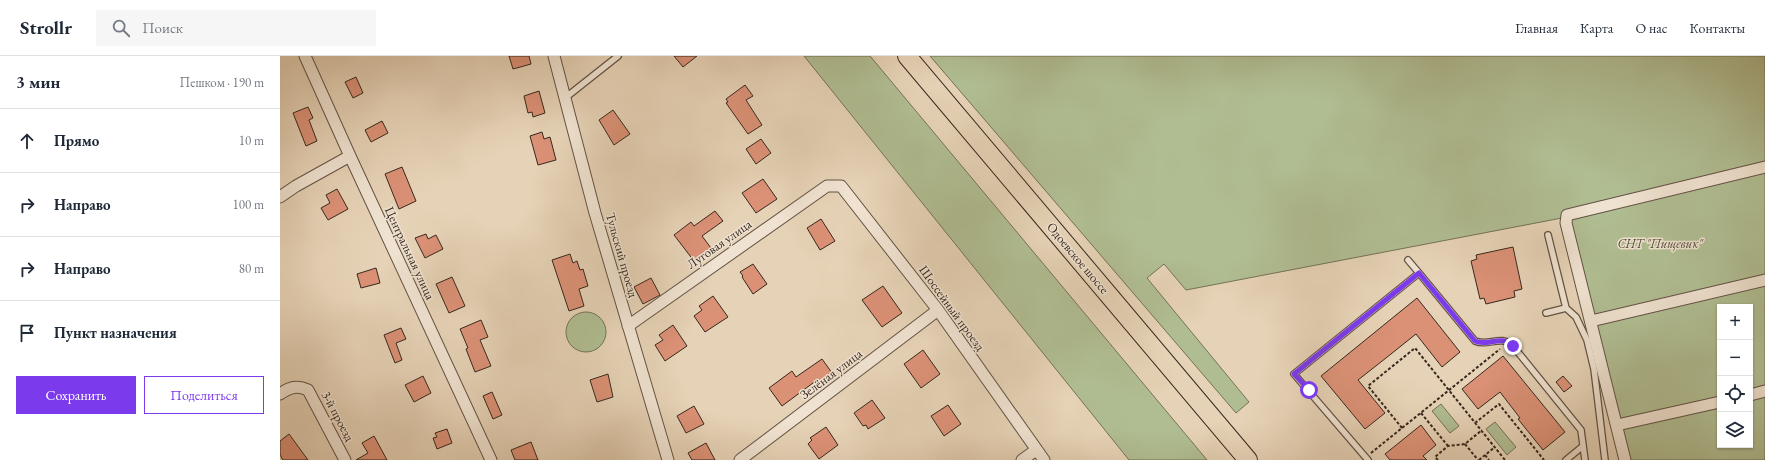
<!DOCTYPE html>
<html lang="ru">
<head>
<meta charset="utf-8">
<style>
  :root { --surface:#fff; --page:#f6f6f7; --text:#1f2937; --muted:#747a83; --line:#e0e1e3; --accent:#7c3aed }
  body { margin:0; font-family:"EB Garamond",serif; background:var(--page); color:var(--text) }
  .controls { position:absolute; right:12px; bottom:12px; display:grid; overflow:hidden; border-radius:0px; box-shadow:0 1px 3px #0004 }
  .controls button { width:36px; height:36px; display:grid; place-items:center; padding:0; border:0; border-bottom:1px solid var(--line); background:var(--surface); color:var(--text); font:20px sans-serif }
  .stop { position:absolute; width:12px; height:12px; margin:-9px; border:3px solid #7c3aed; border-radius:50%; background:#fff }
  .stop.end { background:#7c3aed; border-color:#fff; box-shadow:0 1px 4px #0008 }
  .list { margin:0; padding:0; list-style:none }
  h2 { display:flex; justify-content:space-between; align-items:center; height:52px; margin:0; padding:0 16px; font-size:17px }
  h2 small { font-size:13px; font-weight:400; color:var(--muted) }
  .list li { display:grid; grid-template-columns:26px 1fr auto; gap:12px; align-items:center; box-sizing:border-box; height:64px; padding:0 16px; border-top:1px solid var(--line) }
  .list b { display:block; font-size:15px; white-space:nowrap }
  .list em { font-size:13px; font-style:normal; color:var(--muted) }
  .actions { display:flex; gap:8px; padding:12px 16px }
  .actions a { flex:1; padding:9px 0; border:1px solid var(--accent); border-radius:0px; text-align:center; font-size:14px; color:var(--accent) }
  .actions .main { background:var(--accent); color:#fff }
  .icon { flex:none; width:22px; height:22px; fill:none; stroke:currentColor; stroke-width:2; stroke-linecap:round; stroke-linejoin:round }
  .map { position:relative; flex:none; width:1485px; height:404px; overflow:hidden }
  header { display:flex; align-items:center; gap:24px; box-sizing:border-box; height:56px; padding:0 20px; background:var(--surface); border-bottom:1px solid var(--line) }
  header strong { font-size:19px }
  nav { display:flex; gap:22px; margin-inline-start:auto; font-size:14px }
  .search { width:280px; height:36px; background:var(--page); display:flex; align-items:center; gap:10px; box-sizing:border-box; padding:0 14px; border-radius:0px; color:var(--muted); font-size:15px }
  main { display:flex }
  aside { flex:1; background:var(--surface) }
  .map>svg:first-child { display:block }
  .green { fill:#b0bd92; stroke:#747258; fill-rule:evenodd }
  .building { fill:#db9176; stroke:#37281e }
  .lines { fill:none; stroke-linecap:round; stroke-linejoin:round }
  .lane-casing { stroke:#635244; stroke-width:8 }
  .street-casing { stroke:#635244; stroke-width:13 }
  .primary-casing { stroke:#37281e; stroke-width:20 }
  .path { stroke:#37281e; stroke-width:2; stroke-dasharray:3 2; stroke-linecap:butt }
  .lane { stroke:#efe2d0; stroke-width:5.5 }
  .street { stroke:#efe2d0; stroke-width:11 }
  .primary { stroke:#e6d2b6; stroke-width:18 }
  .route { stroke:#7c3aed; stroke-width:5 }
  .labels { text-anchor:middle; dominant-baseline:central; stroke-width:3; stroke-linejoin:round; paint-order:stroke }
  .park-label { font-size:13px; font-style:italic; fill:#554d3b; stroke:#efe2d0 }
  .street-label { font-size:13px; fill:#37281e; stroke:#efe2d0 }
</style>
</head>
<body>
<header>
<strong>Strollr</strong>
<div class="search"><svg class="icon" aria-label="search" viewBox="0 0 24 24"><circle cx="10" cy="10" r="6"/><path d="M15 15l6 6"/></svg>Поиск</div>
<nav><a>Главная</a><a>Карта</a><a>О нас</a><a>Контакты</a></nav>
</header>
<main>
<aside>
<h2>3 мин<small>Пешком · 190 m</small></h2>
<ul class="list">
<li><svg class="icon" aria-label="ahead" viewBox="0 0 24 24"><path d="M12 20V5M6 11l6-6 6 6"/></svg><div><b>Прямо</b></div><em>10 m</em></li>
<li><svg class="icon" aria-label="right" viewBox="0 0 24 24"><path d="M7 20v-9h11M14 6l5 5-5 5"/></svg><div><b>Направо</b></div><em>100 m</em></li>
<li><svg class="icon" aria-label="right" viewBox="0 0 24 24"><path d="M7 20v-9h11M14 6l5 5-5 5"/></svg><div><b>Направо</b></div><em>80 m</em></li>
<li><svg class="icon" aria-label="arrive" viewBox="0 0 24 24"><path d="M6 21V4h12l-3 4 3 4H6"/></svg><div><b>Пункт назначения</b></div></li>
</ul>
<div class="actions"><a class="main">Сохранить</a><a>Поделиться</a></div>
</aside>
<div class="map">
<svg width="1485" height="404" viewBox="0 0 1485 404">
  <rect width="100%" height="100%" fill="#e6d2b6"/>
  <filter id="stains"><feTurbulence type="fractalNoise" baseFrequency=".005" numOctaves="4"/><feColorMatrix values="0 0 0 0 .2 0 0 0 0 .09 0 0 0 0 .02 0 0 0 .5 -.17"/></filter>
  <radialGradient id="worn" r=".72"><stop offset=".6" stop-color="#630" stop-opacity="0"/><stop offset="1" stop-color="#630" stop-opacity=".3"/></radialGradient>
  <path class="green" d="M524 0H590L927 404H849Z
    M650 0H1485V404H1340L1282 162 906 234 884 208 867 222 969 346 956 357ZM1440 251H1470V389H1440Z
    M286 276a20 20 0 1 1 40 0a20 20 0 1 1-40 0Z
    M1161 348 1179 370 1170 377 1152 355Z
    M1215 366 1236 391 1227 399 1206 373Z"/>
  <path class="building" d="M229 0H249L251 8 233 13Z
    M394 0H417L403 11Z
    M76 21 83 37 73 42 65 26Z
    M465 29 473 40 466 44 482 69 468 78 446 47 448 46 446 43Z
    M259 35 265 57 253 61 252 56 248 57 244 40Z
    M28 51 33 62 29 64 37 85 26 90 13 57Z
    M333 54 350 78 334 89 319 64Z
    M102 65 108 77 91 86 85 74Z
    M262 76 264 83 270 81 276 104 258 109 250 80Z
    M481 83 491 97 476 108 466 93Z
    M122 111 136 145 119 153 105 118Z
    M483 123 497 143 476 157 462 137Z
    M57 133 68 153 48 164 41 152 50 147 46 139Z
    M435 155 443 165 422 180 431 192 414 205 394 179 411 166 414 170Z
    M541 163 555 185 540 194 527 172Z
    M146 178 148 183 156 179 163 193 145 202 135 182Z
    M1233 191 1242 233 1234 235 1235 241 1206 248 1204 242 1200 243 1191 205 1197 203 1196 199Z
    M290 198 293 207 297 205 300 214 303 213 308 230 299 233 304 250 289 255 272 204Z
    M473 208 487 228 473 238 462 221 463 220 460 216Z
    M96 212 100 227 81 232 77 218Z
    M172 221 185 250 169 257 156 228Z
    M371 222 380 239 363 248 354 231Z
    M603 230 622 257 602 271 582 244Z
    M433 240 448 261 425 276 414 260 422 254 419 250Z
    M1137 242 1180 296 1162 311 1136 278 1106 302 1078 324 1105 357 1085 373 1041 320Z
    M201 264 208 281 200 284 211 310 195 316 186 293 188 292 180 273Z
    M393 269 407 290 385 305 375 289 383 284 379 279Z
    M121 272 126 283 116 287 122 304 115 307 104 279Z
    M643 294 660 318 641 332 624 308Z
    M1223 300 1285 376 1263 394 1238 363 1240 362 1220 336 1198 353 1182 333Z
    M542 303 555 321 542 330 537 324 502 350 489 332 512 315 516 321Z
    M328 318 333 341 317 346 310 324Z
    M143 320 151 337 134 346 125 329Z
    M1283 320 1292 330 1284 336 1276 326Z
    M212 336 222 359 213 363 203 340Z
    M592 344 605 362 588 373 586 369 583 370 574 357Z
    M668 349 681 368 664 380 651 360Z
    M414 350 424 368 406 377 397 360Z
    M1141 369 1156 389 1143 400 1147 404H1110L1105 398Z
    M546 371 558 389 539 403 528 388 532 384 530 382Z
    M167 373 172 387 157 393 153 382 157 381 155 377Z
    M9 378 28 404H3L0 399V385Z
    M94 380 107 404H76L88 397 82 387Z
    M251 386 258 404H235L231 394Z
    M426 387 435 404H412L408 397Z"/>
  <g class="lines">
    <g class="lane-casing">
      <path id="lane" d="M285 42 338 0
        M1268 179 1286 252 1296 261 1307 284 1314 313 1325 404
        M1128 204 1139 217
        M1266 257 1286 252
        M1088 404 1014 318 1139 217 1195 285C1208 291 1221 278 1233 290L1301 374 1305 404
        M1286 404 1303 390"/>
    </g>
    <g class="street-casing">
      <path id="street" d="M25 0 70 100 211 404
        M274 0 315 157 388 404
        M0 141 16 130 70 100
        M1311 265 1485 224
        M348 270 547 130H561L658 254 764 404
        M0 338C10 331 17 329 28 334L65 404
        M1470 339 1485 335
        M1337 369 1440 346
        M460 404 658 254
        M742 404 756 394
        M1345 404 1286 167 1287 159 1485 111"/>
    </g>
    <g class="primary-casing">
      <path id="primary" d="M627 0 968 404"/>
    </g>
    <path class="path" d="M1141 357 1168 390
      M1195 367 1219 348 1264 404
      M1122 372 1088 330 1135 292 1225 404
      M1185 388 1198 404
      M1091 397 1220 293
      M1205 399 1209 404
      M1158 404 1155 401 1168 390 1185 388 1202 374
      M1199 404 1215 391"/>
    <use href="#lane" class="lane"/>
    <use href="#street" class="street"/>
    <use href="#primary" class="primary"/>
  </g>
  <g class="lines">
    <path class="route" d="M1029 334 1014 318 1139 217 1195 285C1208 291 1221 278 1233 290"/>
  </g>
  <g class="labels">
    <g class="park-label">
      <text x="1380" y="187">СНТ "Пищевик"</text>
    </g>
    <g class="street-label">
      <text transform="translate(439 188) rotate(-35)">Луговая улица</text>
      <text transform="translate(130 197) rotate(65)">Центральная улица</text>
      <text transform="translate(342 199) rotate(74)">Тульский проезд</text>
      <text transform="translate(798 202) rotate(50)">Одоевское шоссе</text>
      <text transform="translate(672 252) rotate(54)">Шоссейный проезд</text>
      <text transform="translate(551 318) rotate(-37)">Зелёная улица</text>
      <text transform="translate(58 360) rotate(62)">3-й проезд</text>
    </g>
  </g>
  <rect width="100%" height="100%" filter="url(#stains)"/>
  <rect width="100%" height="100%" fill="url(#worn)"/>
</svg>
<div class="controls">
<button>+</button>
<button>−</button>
<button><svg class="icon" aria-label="locate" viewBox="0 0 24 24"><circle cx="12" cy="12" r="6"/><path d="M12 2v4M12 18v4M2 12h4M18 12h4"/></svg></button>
<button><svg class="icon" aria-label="layers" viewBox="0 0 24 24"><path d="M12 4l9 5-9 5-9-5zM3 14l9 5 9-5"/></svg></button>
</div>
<div class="stop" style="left:1029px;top:334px"></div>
<div class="stop end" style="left:1233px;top:290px"></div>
</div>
</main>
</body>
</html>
